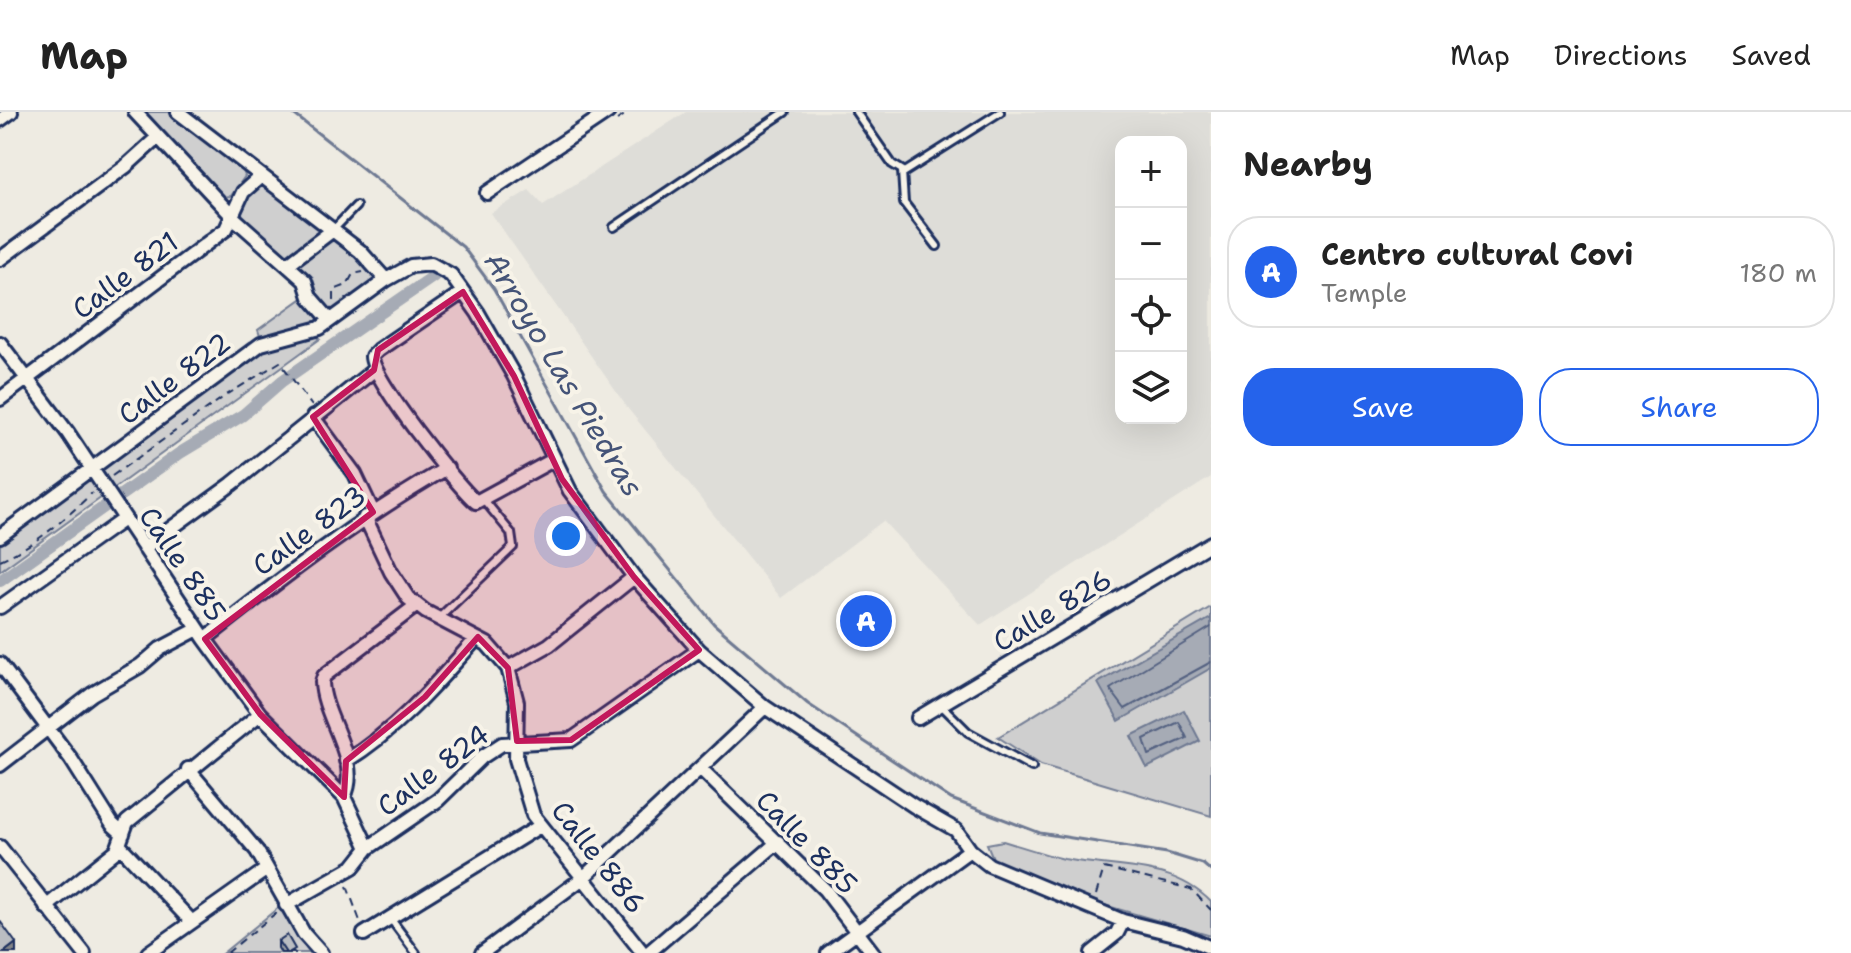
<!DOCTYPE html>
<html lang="en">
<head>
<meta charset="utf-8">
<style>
  :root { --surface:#fff; --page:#f2f2f2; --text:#222; --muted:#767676; --line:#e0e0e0; --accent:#2563eb }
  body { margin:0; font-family:"Shantell Sans",sans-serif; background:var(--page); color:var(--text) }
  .controls { position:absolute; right:24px; top:24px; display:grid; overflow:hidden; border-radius:16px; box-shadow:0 8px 32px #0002 }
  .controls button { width:72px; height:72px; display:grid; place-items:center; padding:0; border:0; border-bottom:2px solid var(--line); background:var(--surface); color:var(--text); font:40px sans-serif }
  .you { position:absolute; left:566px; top:424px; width:28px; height:28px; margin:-20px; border:6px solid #fff; border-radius:50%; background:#1a73e8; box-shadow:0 0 0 12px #1a73e833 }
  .badge { display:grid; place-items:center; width:52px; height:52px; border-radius:50%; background:var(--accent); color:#fff; font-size:26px; font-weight:700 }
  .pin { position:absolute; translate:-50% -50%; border:4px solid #fff; box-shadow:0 2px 8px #0006 }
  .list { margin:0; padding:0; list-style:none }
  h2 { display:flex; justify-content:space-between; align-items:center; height:104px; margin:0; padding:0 32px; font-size:34px }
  h2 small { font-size:26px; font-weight:400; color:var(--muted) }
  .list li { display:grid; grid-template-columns:52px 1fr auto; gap:24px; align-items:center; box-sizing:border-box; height:112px; margin:0 16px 16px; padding:0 16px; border:2px solid var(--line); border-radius:32px }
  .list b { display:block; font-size:30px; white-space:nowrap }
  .list p { margin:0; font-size:26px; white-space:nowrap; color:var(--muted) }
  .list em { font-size:26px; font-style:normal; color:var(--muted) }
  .actions { display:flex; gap:16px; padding:24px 32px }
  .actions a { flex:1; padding:18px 0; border:2px solid var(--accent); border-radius:32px; text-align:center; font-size:28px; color:var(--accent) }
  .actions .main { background:var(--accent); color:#fff }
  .icon { flex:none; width:44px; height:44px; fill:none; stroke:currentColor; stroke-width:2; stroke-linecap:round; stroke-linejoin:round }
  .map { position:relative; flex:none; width:1211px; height:841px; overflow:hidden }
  header { display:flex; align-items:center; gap:48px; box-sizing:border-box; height:112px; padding:0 40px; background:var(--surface); border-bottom:2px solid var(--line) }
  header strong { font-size:38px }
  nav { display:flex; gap:44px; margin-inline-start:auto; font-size:28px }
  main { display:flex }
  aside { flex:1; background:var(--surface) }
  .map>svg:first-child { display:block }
  .built { fill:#deddd8; fill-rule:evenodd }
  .green { fill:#cfcfcf; stroke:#757f96; stroke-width:2 }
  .water { fill:#a6abb5; stroke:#6e7992; stroke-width:2 }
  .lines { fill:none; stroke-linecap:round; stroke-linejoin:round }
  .shore { stroke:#536181; stroke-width:2 }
  .stream { stroke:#6e7992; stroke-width:3 }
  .canal { stroke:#a6abb5; stroke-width:12 }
  .service-casing { stroke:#1b2f5e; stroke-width:12 }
  .minor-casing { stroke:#1b2f5e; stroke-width:18 }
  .path { stroke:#1b2f5e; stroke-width:2; stroke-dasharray:8 6; stroke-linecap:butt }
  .service { stroke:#f7f3e8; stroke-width:6 }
  .minor { stroke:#f7f3e8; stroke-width:12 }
  .wall { fill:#a0a3a7; stroke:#1b2f5e; stroke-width:2 }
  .shaded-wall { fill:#828488; stroke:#1b2f5e; stroke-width:2 }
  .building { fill:#babdc2; stroke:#1b2f5e; stroke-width:2 }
  .marked { fill:#c2185b; fill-opacity:0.2; stroke:#c2185b; stroke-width:6; stroke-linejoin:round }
  .labels { text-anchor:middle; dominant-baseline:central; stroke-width:8; stroke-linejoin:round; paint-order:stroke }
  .street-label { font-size:28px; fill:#1b2f5e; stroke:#f7f3e8 }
  .water-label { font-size:30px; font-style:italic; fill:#455478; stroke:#f7f3e8 }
</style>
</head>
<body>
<header>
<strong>Map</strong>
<nav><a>Map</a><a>Directions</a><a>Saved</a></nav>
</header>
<main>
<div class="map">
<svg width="1211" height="841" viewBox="0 0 1211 841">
  <rect width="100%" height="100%" fill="#eeebe2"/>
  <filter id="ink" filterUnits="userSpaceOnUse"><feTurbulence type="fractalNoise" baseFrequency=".0125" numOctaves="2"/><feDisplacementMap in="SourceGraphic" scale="16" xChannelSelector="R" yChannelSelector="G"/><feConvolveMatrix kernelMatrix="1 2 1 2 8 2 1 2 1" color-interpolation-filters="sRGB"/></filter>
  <g filter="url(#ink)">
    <path class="built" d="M686 0H1211V365L980 513 883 409 781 486 629 298 491 101 529 78 543 93ZM1121 30H1181V306H1121Z"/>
    <path class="green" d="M144 0H168L241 54 245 64 231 84 222 85Z
      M260 68 325 119 289 146 238 105 240 93Z
      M332 125 374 159 376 167 330 204 310 169 294 154Z
      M304 185 321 207 314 213 260 224 258 218Z
      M315 223 320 227 0 459V433L270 234Z
      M1211 495V704L1041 653 998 625Z
      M1003 729C1023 735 1044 742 1064 747 1115 757 1171 749 1211 790V824L1042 775 995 751 987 732Z
      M279 795 309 841H223Z"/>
    <path class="water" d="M1211 506V556L1119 609 1098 571Z
      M1184 598 1200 629 1147 656 1131 624Z"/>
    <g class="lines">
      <path class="shore" d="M1211 515 1110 577 1125 597 1211 550
        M1179 610 1187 626 1149 643 1144 627Z"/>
      <path class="stream" d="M291 0 463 135 494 177 606 379 714 512 808 592 951 687 1040 721 1167 741 1203 752 1211 759"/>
      <path class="canal" d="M0 469 180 341 243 303 282 269 434 164"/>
      <g class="service-casing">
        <path id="service" d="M856 0 892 52 905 60 1000 0
          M902 59 904 91 937 134
          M614 115 785 0
          M333 118 356 94
          M439 506 513 435 511 421 484 388
          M941 593 968 620 1032 655
          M390 806 416 841"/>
      </g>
      <g class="minor-casing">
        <path id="minor" d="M135 0 234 106 305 169 310 185 330 208
          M178 0 360 139 386 168
          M0 8 11 0
          M487 81 608 0
          M0 147 125 55 157 26
          M288 152 333 118
          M463 180 378 238 372 244C370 265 457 374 476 390L553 348
          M0 231 68 321 205 527 260 602 344 685
          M0 287 226 117 243 80 261 64
          M313 305 355 362 373 400
          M365 405 391 460 408 486 426 500 487 532 508 556 517 590 516 647 533 703 643 841
          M0 424 261 232 320 216 386 168 411 154 431 152 451 163 478 201 514 264 570 379 634 465 699 538 765 595 914 694 956 718 970 738 989 753 1123 809 1183 824 1211 836
          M144 436 232 372 374 258
          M0 495 124 407
          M205 527C283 465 360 406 447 356
          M0 552 71 647 112 712 123 722
          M508 556 549 533 634 465
          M918 606 1211 431
          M346 649C398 617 436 572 476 527
          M0 653 92 582 140 554 160 537 198 517
          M188 657 257 739 304 822 321 841
          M701 657 825 778 873 841
          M120 734 192 810
          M0 735 84 841
          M368 736 344 685C362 649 323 606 322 570L324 564 417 493
          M286 793 353 755 368 736 438 688 482 645 502 632 571 628 699 538
          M46 795 117 738 127 710 260 602
          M364 822 540 714
          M148 841 267 757
          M482 841 583 766 765 595
          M648 841 778 730
          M828 841 970 738
          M1092 841 1117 821 1123 809"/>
      </g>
      <path class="path" d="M617 8 629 0
        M334 189V178L347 173 353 162 363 160
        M112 364 225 284 280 250 312 294
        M0 448C37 432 63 409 92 381
        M347 774 360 809
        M1096 783 1104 756 1191 777 1211 798
        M227 841 276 801"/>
      <use href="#service" class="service"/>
      <use href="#minor" class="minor"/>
    </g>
    <path class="wall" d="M278 829 295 841H281L278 836Z"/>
    <path class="shaded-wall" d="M16 831V841H3Z"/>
    <path class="building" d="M0 809 16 831 3 841H0Z
      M287 823 295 837 288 841H286L278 829Z"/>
  </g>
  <path class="marked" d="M463 180 514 264 562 367 634 465 699 538 571 628 517 629 508 556 478 525 425 585 346 649 344 685 260 602 205 527 373 400 313 305 374 258 378 238Z"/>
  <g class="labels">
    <g class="street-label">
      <text transform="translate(125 163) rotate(-37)">Calle 821</text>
      <text transform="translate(174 266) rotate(-37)">Calle 822</text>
      <text transform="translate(309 418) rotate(-36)">Calle 823</text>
      <text transform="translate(183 452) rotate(56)">Calle 885</text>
      <text transform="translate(1052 498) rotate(-31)">Calle 826</text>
      <text transform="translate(433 658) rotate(-37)">Calle 824</text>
      <text transform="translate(807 730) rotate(46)">Calle 885</text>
      <text transform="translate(599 745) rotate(52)">Calle 886</text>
    </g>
    <g class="water-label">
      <text transform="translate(564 262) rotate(59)">Arroyo Las Piedras</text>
    </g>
  </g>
</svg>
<div class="controls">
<button>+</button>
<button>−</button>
<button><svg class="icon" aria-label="locate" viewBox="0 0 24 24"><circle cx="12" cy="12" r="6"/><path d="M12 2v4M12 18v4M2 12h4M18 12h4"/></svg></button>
<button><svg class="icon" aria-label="layers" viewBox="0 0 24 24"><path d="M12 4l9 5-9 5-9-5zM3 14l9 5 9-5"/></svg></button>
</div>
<div class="you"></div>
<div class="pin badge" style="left:866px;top:509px">A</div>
</div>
<aside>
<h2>Nearby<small></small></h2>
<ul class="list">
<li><span class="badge">A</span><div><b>Centro cultural Covi</b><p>Temple</p></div><em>180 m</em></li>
</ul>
<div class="actions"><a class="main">Save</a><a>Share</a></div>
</aside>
</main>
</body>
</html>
